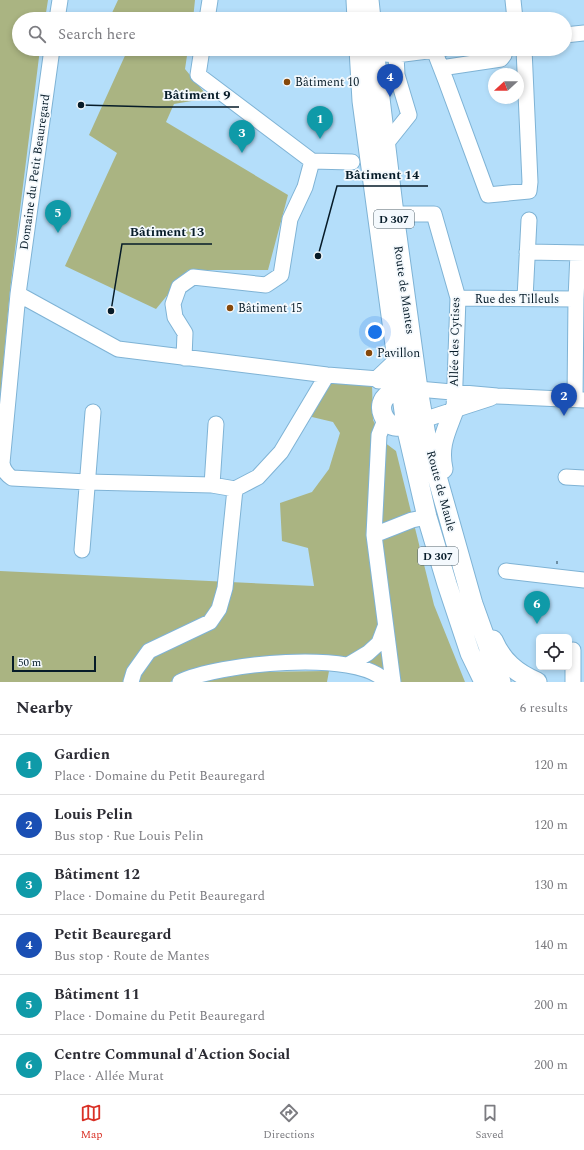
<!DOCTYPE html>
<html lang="en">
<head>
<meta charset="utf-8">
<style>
  :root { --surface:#fff; --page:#f2f2f3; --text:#2b2b33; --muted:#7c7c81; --line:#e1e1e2; --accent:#d93025 }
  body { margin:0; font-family:Spectral,serif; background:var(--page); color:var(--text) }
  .controls { position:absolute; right:12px; bottom:12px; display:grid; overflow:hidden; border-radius:6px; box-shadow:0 2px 6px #0003 }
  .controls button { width:36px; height:36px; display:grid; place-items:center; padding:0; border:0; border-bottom:1px solid var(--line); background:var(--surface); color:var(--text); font:20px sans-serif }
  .compass { position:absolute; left:488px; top:68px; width:36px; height:36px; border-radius:50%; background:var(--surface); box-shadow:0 2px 6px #0003; rotate:249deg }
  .scale { position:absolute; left:12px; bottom:10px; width:84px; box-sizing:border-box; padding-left:4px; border:2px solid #061b28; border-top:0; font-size:11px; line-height:14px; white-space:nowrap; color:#061b28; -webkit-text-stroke:3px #f4f9fd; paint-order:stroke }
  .you { position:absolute; left:375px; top:332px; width:14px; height:14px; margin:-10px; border:3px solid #fff; border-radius:50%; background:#1a73e8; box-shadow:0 0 0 6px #1a73e833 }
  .badge { display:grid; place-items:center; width:26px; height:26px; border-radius:50%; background:var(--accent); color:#fff; font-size:13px; font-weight:700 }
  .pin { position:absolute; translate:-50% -33px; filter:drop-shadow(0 1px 2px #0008) }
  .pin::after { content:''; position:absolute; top:21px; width:14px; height:12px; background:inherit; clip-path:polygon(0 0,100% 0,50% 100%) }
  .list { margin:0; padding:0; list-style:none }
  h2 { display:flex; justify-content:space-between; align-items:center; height:52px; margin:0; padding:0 16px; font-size:17px }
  h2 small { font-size:13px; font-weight:400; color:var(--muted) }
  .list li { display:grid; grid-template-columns:26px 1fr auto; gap:12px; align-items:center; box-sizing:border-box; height:60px; padding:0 16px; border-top:1px solid var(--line) }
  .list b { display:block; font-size:15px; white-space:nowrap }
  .list p { margin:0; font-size:13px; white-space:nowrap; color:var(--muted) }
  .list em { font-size:13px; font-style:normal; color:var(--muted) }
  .icon { flex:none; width:22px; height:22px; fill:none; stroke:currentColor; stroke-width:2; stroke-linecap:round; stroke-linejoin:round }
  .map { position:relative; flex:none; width:584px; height:682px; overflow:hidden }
  .search { position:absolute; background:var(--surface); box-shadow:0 2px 6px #0003; left:12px; right:12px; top:12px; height:44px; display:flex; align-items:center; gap:10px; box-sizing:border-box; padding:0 14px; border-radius:22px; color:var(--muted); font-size:15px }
  .sheet { height:412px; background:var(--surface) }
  nav { display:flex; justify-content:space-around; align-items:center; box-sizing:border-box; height:56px; border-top:1px solid var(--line); background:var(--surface); font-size:11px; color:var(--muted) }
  nav a { display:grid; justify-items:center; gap:2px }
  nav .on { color:var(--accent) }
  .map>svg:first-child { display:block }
  .green { fill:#aab482 }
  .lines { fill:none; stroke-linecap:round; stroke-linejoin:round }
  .minor-casing { stroke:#7fb3d5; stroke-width:17 }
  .major-casing { stroke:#7fb3d5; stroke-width:21 }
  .path { stroke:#6e8fa5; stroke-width:2; stroke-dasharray:3 3; stroke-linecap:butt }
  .minor { stroke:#fff; stroke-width:15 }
  .major { stroke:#fff; stroke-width:19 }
  .poi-dot { fill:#86480a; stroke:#f4f9fd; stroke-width:1.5 }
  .labels { text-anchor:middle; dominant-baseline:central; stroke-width:3.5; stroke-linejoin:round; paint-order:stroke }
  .shield { fill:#f4f9fd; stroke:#4d5e68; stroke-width:1 }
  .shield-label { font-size:11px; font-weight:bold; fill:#061b28 }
  .poi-label { font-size:12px; fill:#061b28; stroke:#f4f9fd; text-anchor:start }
  .street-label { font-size:12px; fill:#061b28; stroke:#f4f9fd }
  .leader { fill:none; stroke:#061b28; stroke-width:1.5 }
  .callout-dot { fill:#061b28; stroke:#f4f9fd; stroke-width:1.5 }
  .callout-label { font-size:13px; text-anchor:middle; font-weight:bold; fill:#061b28; stroke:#f4f9fd; stroke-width:3.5; stroke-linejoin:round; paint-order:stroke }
</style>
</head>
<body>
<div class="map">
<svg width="584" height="682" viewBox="0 0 584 682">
  <rect width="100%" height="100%" fill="#b4defa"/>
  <path class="green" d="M0 0H48L45 19H19V49H40L10 290 0 398Z
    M118 0H195L193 19H115L111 15Z
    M128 49H188L185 69 209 98 174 104 166 122 288 195 268 270H188L156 309 65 266 117 153 89 135Z
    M314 382 372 384 373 420 384 442 396 451 434 605 465 682H395L369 667 188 672 170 682H0V571L314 586 308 548 282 541 280 503 312 492 329 469 340 433 333 422 312 417Z
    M329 671 327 682H199L256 672Z"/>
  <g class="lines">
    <g class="minor-casing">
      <path id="minor" d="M513 0 515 19
        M57 19 60 0
        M207 19 210 0
        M565 35 584 33
        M52 49 18 294 118 349 327 375 379 379 389 381
        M434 50 446 81 488 195 529 191 530 182 524 49
        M374 53 396 55 443 49
        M441 68 501 59 504 55 505 49
        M385 145 409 115 397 75 396 55
        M312 161 352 162
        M394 214H434L458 298 454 410
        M527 252 584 253
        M18 294 2 463C3 470 6 474 12 478L87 482 212 485 235 489 258 477 281 452 327 375
        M458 298 576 299
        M525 298 529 220
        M184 358 185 333 175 317 173 304 179 287 193 277 266 285 281 275 290 219 305 187 312 161 198 75 202 49
        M418 389 497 396 584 400
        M575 399 576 299 578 253
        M385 420 379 435 374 535 393 682
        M423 420 491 398
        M566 477 584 478
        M212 485 216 424
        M374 535 412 520 427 517
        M82 550 93 412
        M506 571 584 580
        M348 665 368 653 379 643 385 627
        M131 682 134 672 149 651 210 622 219 609 225 588 235 489
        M180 682C215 664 359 648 386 682
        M573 682V650"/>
    </g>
    <g class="major-casing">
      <path id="major" d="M356 0 357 19
        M369 0 371 19
        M359 49 362 101 406 426 427 517 447 584 470 653 484 682
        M374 49 394 214 418 389 427 441 473 604 501 682
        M379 379 398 361
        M401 384C395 389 389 393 384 399 381 404 381 410 383 415 390 432 405 426 419 422
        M443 469C438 445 446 432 454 410
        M493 640C502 661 516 673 537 682"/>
    </g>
    <path class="path" d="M557 564V558"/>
    <use href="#minor" class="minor"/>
    <use href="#major" class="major"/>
  </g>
  <g class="poi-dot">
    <circle cx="287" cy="82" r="4"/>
    <circle cx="230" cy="308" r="4"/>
    <circle cx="369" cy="353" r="4"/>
  </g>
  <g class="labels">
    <g class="shield">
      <rect x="374" y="210" width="40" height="18" rx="3"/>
      <rect x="418" y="547" width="40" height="18" rx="3"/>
    </g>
    <g class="shield-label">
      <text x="394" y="219">D 307</text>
      <text x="438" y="556">D 307</text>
    </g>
    <g class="poi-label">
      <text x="295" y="82">Bâtiment 10</text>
      <text x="238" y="308">Bâtiment 15</text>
      <text x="377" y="353">Pavillon</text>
    </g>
    <g class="street-label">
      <text transform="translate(35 172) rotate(-82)">Domaine du Petit Beauregard</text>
      <text transform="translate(404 290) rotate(82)">Route de Mantes</text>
      <text x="517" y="299">Rue des Tilleuls</text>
      <text transform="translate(455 342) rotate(-89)">Allée des Cytises</text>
      <text transform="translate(441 491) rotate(75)">Route de Maule</text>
    </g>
  </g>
  <path class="leader" d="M81 105L156 107H239M318 256L337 186H428M111 311L122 244H212"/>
  <g class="callout-dot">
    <circle cx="81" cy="105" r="4"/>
    <circle cx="318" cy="256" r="4"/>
    <circle cx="111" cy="311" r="4"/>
  </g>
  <g class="callout-label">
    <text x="197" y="99">Bâtiment 9</text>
    <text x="382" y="179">Bâtiment 14</text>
    <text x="167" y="236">Bâtiment 13</text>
  </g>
</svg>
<div class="controls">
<button><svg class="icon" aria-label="locate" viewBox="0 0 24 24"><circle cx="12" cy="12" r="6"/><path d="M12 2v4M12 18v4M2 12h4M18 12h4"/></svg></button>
</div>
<svg class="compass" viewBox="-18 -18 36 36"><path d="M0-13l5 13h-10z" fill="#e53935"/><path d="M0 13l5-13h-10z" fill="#7c7c81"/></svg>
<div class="scale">50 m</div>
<div class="you"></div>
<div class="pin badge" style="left:320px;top:139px;background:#0f9aa8">1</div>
<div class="pin badge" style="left:564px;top:416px;background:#1a4fb4">2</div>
<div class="pin badge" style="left:242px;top:153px;background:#0f9aa8">3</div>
<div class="pin badge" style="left:390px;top:97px;background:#1a4fb4">4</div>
<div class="pin badge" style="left:58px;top:233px;background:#0f9aa8">5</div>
<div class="pin badge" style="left:537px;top:624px;background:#0f9aa8">6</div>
<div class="search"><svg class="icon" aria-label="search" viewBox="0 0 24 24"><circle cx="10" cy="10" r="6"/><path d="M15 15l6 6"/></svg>Search here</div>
</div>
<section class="sheet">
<h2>Nearby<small>6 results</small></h2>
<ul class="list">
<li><span class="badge" style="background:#0f9aa8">1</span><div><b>Gardien</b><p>Place · Domaine du Petit Beauregard</p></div><em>120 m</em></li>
<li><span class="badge" style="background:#1a4fb4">2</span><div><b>Louis Pelin</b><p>Bus stop · Rue Louis Pelin</p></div><em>120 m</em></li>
<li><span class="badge" style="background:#0f9aa8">3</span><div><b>Bâtiment 12</b><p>Place · Domaine du Petit Beauregard</p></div><em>130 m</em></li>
<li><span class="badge" style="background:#1a4fb4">4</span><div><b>Petit Beauregard</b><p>Bus stop · Route de Mantes</p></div><em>140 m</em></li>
<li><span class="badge" style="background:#0f9aa8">5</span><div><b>Bâtiment 11</b><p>Place · Domaine du Petit Beauregard</p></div><em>200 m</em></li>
<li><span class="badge" style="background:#0f9aa8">6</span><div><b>Centre Communal d'Action Social</b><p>Place · Allée Murat</p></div><em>200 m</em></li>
</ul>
</section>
<nav>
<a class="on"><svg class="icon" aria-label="map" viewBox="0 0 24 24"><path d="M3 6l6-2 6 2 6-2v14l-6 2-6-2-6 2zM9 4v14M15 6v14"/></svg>Map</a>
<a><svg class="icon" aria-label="directions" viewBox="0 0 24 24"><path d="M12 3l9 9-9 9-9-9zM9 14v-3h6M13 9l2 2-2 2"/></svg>Directions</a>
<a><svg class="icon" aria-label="saved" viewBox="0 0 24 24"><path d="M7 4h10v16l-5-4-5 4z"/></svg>Saved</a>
</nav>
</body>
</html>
